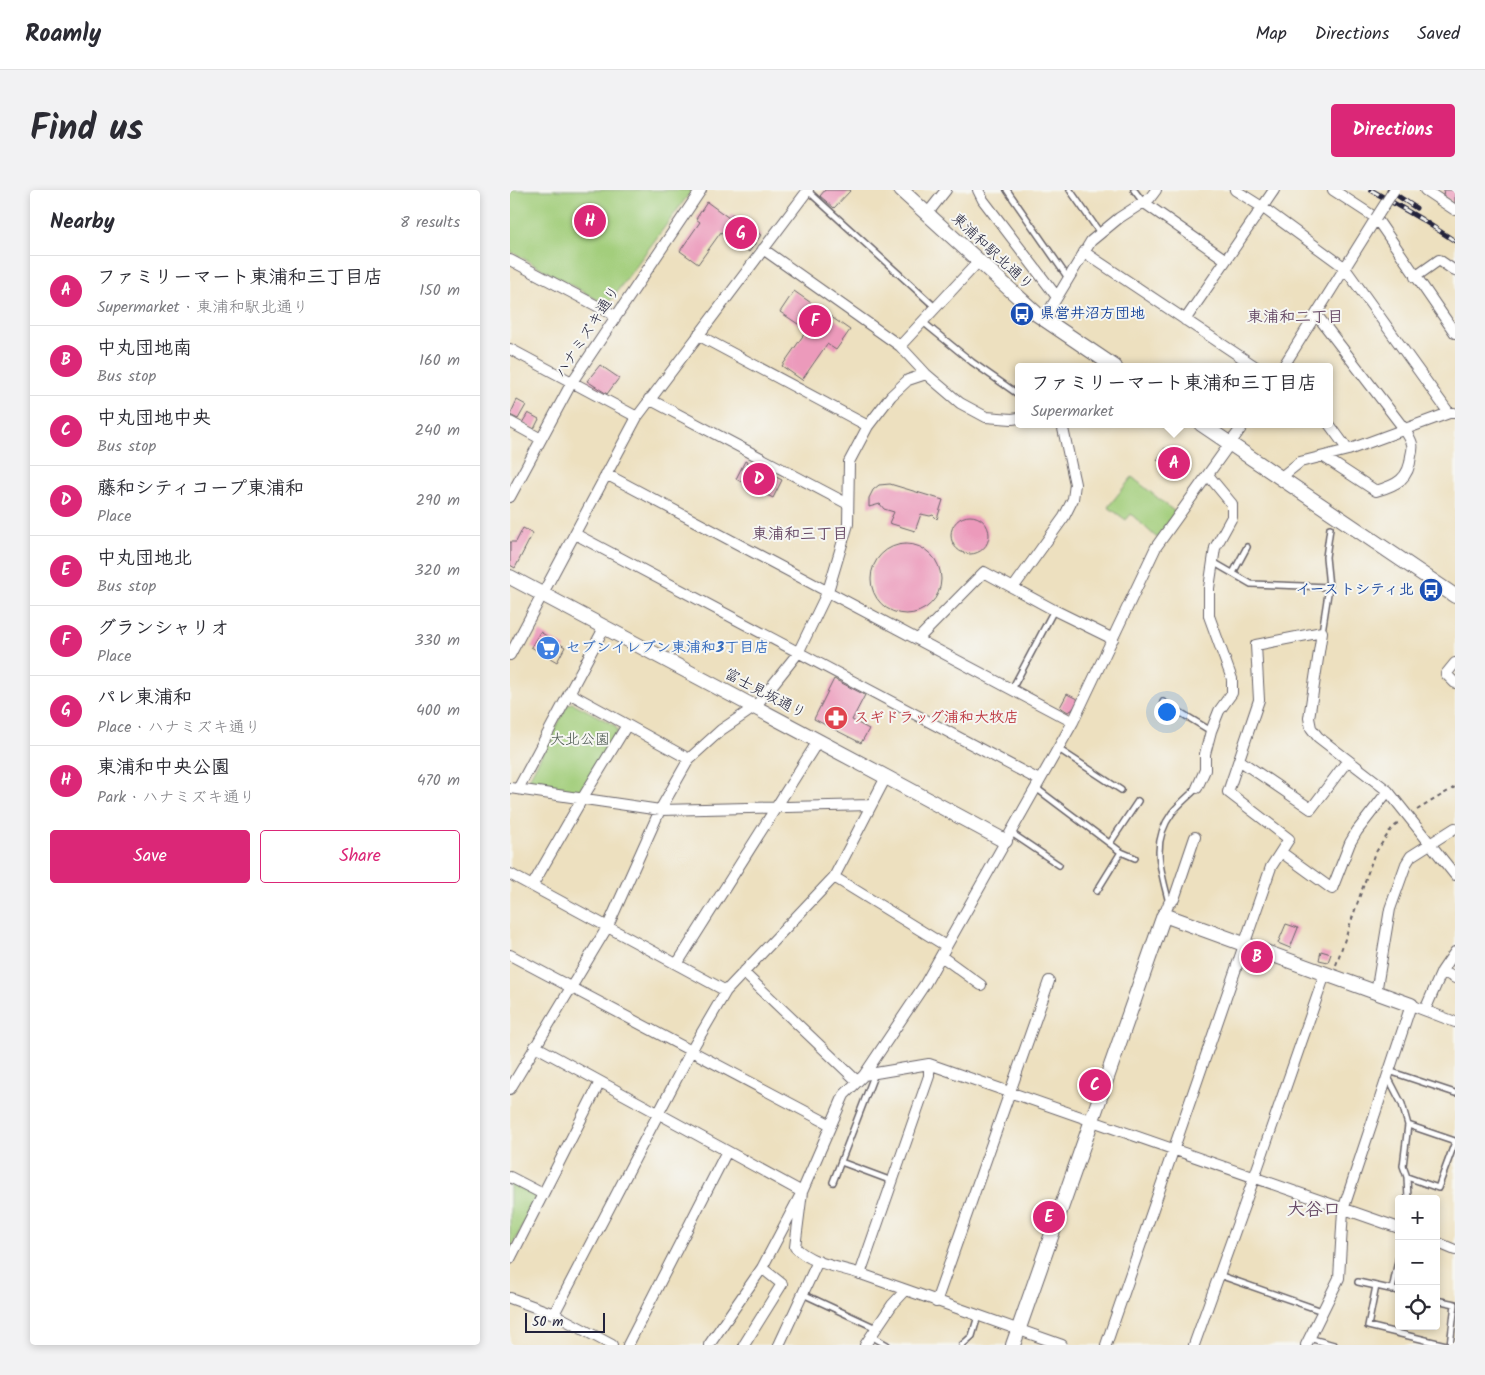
<!DOCTYPE html>
<html lang="en">
<head>
<meta charset="utf-8">
<style>
  :root { --surface:#fff; --page:#f2f2f3; --text:#2b2b33; --muted:#7c7c81; --line:#e1e1e2; --accent:#db2777 }
  body { margin:0; font-family:Kalam,"Klee One",sans-serif; background:var(--page); color:var(--text) }
  .controls { position:absolute; right:15px; bottom:15px; display:grid; overflow:hidden; border-radius:5px; box-shadow:0 2px 8px #0003 }
  .controls button { width:45px; height:45px; display:grid; place-items:center; padding:0; border:0; border-bottom:1px solid var(--line); background:var(--surface); color:var(--text); font:25px sans-serif }
  .scale { position:absolute; left:15px; bottom:12px; width:80px; box-sizing:border-box; padding-left:5px; border:2px solid #22223b; border-top:0; font-size:14px; line-height:18px; white-space:nowrap; color:#22223b; -webkit-text-stroke:4px #f6f6f2; paint-order:stroke }
  .you { position:absolute; left:656px; top:521px; width:18px; height:18px; margin:-12px; border:4px solid #fff; border-radius:50%; background:#1a73e8; box-shadow:0 0 0 8px #1a73e833 }
  .badge { display:grid; place-items:center; width:32px; height:32px; border-radius:50%; background:var(--accent); color:#fff; font-size:16px; font-weight:700 }
  .pin { position:absolute; translate:-50% -50%; border:2px solid #fff; box-shadow:0 1px 5px #0006 }
  .popup { position:absolute; left:505px; top:173px; width:318px; height:65px; box-sizing:border-box; display:grid; place-content:center; border-radius:5px; background:var(--surface); filter:drop-shadow(0 1px 4px #0005); font-size:16px; white-space:nowrap; color:var(--muted) }
  .popup b { font-size:19px; color:var(--text) }
  .popup::after { content:''; position:absolute; left:50%; top:100%; margin-left:-10px; border:10px solid transparent; border-top-color:var(--surface) }
  .list { margin:0; padding:0; list-style:none }
  h2 { display:flex; justify-content:space-between; align-items:center; height:65px; margin:0; padding:0 20px; font-size:21px }
  h2 small { font-size:16px; font-weight:400; color:var(--muted) }
  .list li { display:grid; grid-template-columns:32px 1fr auto; gap:15px; align-items:center; box-sizing:border-box; height:70px; padding:0 20px; border-top:1px solid var(--line) }
  .list b { display:block; font-size:19px; white-space:nowrap }
  .list p { margin:0; font-size:16px; white-space:nowrap; color:var(--muted) }
  .list em { font-size:16px; font-style:normal; color:var(--muted) }
  .actions { display:flex; gap:10px; padding:15px 20px }
  .actions a { flex:1; padding:11px 0; border:1px solid var(--accent); border-radius:5px; text-align:center; font-size:18px; color:var(--accent) }
  .actions .main { background:var(--accent); color:#fff }
  .icon { flex:none; width:28px; height:28px; fill:none; stroke:currentColor; stroke-width:2; stroke-linecap:round; stroke-linejoin:round }
  .map { position:relative; flex:none; width:945px; height:1155px; overflow:hidden; border-radius:5px }
  header { display:flex; align-items:center; gap:30px; box-sizing:border-box; height:70px; padding:0 25px; background:var(--surface); border-bottom:1px solid var(--line) }
  header strong { font-size:24px }
  nav { display:flex; gap:28px; margin-inline-start:auto; font-size:18px }
  .intro { display:flex; align-items:center; justify-content:space-between; box-sizing:border-box; height:120px; padding:0 30px }
  h1 { margin:0; font-size:35px }
  .button { padding:12px 22px; border-radius:5px; background:var(--accent); color:#fff; font-size:18px; font-weight:700 }
  main { display:flex; gap:30px; padding:0 30px }
  aside { flex:1; background:var(--surface); border-radius:5px; box-shadow:0 2px 8px #0003 }
  .map>svg:first-child { display:block }
  .green { fill:#a3ce7b; stroke:#62785b }
  .building { fill:#ec9abb }
  .lines { fill:none; stroke-linecap:round; stroke-linejoin:round }
  .service-casing { stroke:#696469; stroke-width:8 }
  .minor-casing { stroke:#696469; stroke-width:12 }
  .tertiary-casing { stroke:#696469; stroke-width:16 }
  .path { stroke:#696469; stroke-width:2; stroke-dasharray:4 4; stroke-linecap:butt }
  .service { stroke:#fff; stroke-width:5 }
  .minor { stroke:#fff; stroke-width:10 }
  .tertiary { stroke:#fff; stroke-width:14 }
  .rail-casing { stroke:#22223b; stroke-width:5 }
  .rail { stroke:#f6f6f2; stroke-width:3; stroke-dasharray:9; stroke-linecap:butt }
  .minor-bridge-casing { stroke:#696469; stroke-width:12; stroke-linecap:butt }
  .minor-bridge { stroke:#fff; stroke-width:10 }
  .labels { text-anchor:middle; dominant-baseline:central; stroke-width:4; stroke-linejoin:round; paint-order:stroke }
  .street-label { font-size:15px; fill:#22223b; stroke:#f6f6f2 }
  .transit-label { font-size:15px; font-weight:bold; fill:#164399; stroke:#f6f6f2; text-anchor:start }
  .shop-label { font-size:15px; font-weight:bold; fill:#366cbe; stroke:#f6f6f2; text-anchor:start }
  .health-label { font-size:15px; font-weight:bold; fill:#be3a42; stroke:#f6f6f2; text-anchor:start }
  .park-label { font-size:15px; fill:#49564e; stroke:#f6f6f2 }
  .neighbourhood-label { font-size:16px; font-weight:bold; fill:#694c68; stroke:#f6f6f2 }
  .quarter-label { font-size:18px; font-weight:bold; fill:#694c68; stroke:#f6f6f2 }
</style>
</head>
<body>
<header>
<strong>Roamly</strong>
<nav><a>Map</a><a>Directions</a><a>Saved</a></nav>
</header>
<div class="intro"><h1>Find us</h1><a class="button">Directions</a></div>
<main>
<aside>
<h2>Nearby<small>8 results</small></h2>
<ul class="list">
<li><span class="badge">A</span><div><b>ファミリーマート東浦和三丁目店</b><p>Supermarket · 東浦和駅北通り</p></div><em>150 m</em></li>
<li><span class="badge">B</span><div><b>中丸団地南</b><p>Bus stop</p></div><em>160 m</em></li>
<li><span class="badge">C</span><div><b>中丸団地中央</b><p>Bus stop</p></div><em>240 m</em></li>
<li><span class="badge">D</span><div><b>藤和シティコープ東浦和</b><p>Place</p></div><em>290 m</em></li>
<li><span class="badge">E</span><div><b>中丸団地北</b><p>Bus stop</p></div><em>320 m</em></li>
<li><span class="badge">F</span><div><b>グランシャリオ</b><p>Place</p></div><em>330 m</em></li>
<li><span class="badge">G</span><div><b>パレ東浦和</b><p>Place · ハナミズキ通り</p></div><em>400 m</em></li>
<li><span class="badge">H</span><div><b>東浦和中央公園</b><p>Park · ハナミズキ通り</p></div><em>470 m</em></li>
</ul>
<div class="actions"><a class="main">Save</a><a>Share</a></div>
</aside>
<div class="map">
<svg width="945" height="1155" viewBox="0 0 945 1155">
  <rect width="100%" height="100%" fill="#f6f6f2"/>
  <filter id="ink" filterUnits="userSpaceOnUse"><feTurbulence type="fractalNoise" baseFrequency=".02" numOctaves="2"/><feDisplacementMap in="SourceGraphic" scale="10" xChannelSelector="R" yChannelSelector="G"/><feConvolveMatrix kernelMatrix="1 2 1 2 8 2 1 2 1" color-interpolation-filters="sRGB"/></filter>
  <filter id="wash" filterUnits="userSpaceOnUse"><feTurbulence type="fractalNoise" baseFrequency=".0096" numOctaves="4" result="noise"/><feDisplacementMap in="SourceGraphic" scale="20" xChannelSelector="R" yChannelSelector="G"/><feGaussianBlur stdDeviation="1.12" result="paint"/><feColorMatrix in="noise" values="0 0 0 0 0 0 0 0 0 0 0 0 0 0 0 0 0 1.4 0 .05"/><feComposite in="paint" operator="in"/></filter>
  <g filter="url(#wash)">
    <rect width="100%" height="100%" fill="#ede0bf"/>
    <path class="green" d="M0 0H182L97 115 0 61Z
      M622 287 665 322 647 348 621 324 616 330 598 317Z
      M63 513 104 535 108 541 71 603 20 597 17 593 58 514Z
      M0 993 23 1004 26 1009 0 1061Z"/>
    <g id="blocks">
      <path class="building" d="M315 0H341L324 18 310 6Z
        M934 0H945V14L933 5Z
        M197 12 219 28 222 24 251 45 239 62 211 42 188 74 170 61 190 32 186 29Z
        M284 101 340 140 326 160 317 154 292 190 272 176 297 140 270 122Z
        M90 175 109 188 97 204 77 191Z
        M7 210 16 215 8 229 0 225Z
        M18 223 29 229 24 239 12 233Z
        M655 258 680 275 672 287 647 270Z
        M235 271 272 290 263 308 226 289Z
        M380 294 433 310 427 329 423 325 420 326 411 324 405 341 379 333 384 322 374 319 370 314 359 317V308L363 300 369 295Z
        M441 345a19 19 0 1 1 38 0a19 19 0 1 1-38 0Z
        M13 338 23 343 5 378 0 375V352H6Z
        M361 389a35 35 0 1 1 70 0a35 35 0 1 1-70 0Z
        M30 442 55 457 47 472 21 457Z
        M324 489 355 505 342 530 359 539 351 553 304 529Z
        M557 504 569 510 562 520 558 522 550 517Z
        M776 734 788 738 780 758 768 753Z
        M811 761 821 764 818 772 809 770Z"/>
    </g>
  </g>
  <g filter="url(#ink)">
    <use href="#blocks" fill-opacity="0" stroke="#696469" stroke-width="1"/>
    <g class="lines">
      <g class="service-casing">
        <path id="service" d="M497 0 558 88
          M560 0 590 43
          M624 0 633 12
          M298 1 425 117
          M413 132 462 172 509 205
          M548 176V177
          M703 372 741 394 819 397
          M723 383 737 357
          M812 442 819 397 816 367 820 338
          M502 499 544 420
          M653 512 701 541
          M547 558 611 600
          M526 598 611 662 625 668
          M500 642 549 675
          M600 653 628 611
          M587 701 611 662
          M659 713C651 680 640 653 662 623 669 614 679 606 687 598
          M879 881 945 903
          M878 887 892 914 898 935 893 976 897 987 898 1009
          M898 935 945 951
          M331 972 382 991
          M897 987 928 998 945 952
          M323 992 365 883
          M709 1085 812 1121
          M848 1092 889 1101
          M866 1096 858 1136 936 1155
          M882 1100 889 1066
          M293 1104 366 1138
          M926 1110 945 1114 940 1155
          M361 1146 377 1155
          M799 1148 824 1155
          M452 1155 462 1146 468 1126"/>
      </g>
      <g class="minor-casing">
        <path id="minor" d="M468 0 473 10 547 107
          M725 0 752 17 834 77 939 223
          M823 0 866 28 945 143
          M915 0 945 20
          M633 12 716 70
          M417 24 436 0
          M253 59 390 156 416 184 450 213 476 227 502 229 509 228
          M574 62 746 177
          M0 70 106 126
          M905 87 929 70 945 81
          M806 124 895 240C897 244 901 249 902 254 903 257 902 262 901 266 899 289 887 295 866 301L814 267
          M534 129 581 51 609 28 640 8 646 0
          M675 130 764 0
          M188 145 358 236
          M390 156 469 71
          M0 159 127 227
          M773 177 866 28
          M139 209 338 314
          M0 232 31 249
          M819 234 838 260
          M96 284 563 532
          M770 288 790 272 838 260 939 223H944
          M0 307 62 192 191 0
          M65 344 529 590
          M503 398 554 327 563 309 565 294 552 234
          M408 449 474 382 544 420 603 449
          M0 465 127 227 298 0
          M945 473 936 484 945 493
          M59 503 179 569
          M729 570 801 619 838 570
          M0 598 150 620 361 615
          M687 598 695 580V564L701 541 709 521 722 503V489L699 426V398L705 358 722 327V314L698 285
          M8 599 94 438
          M771 662 822 699 840 653 847 641 878 601
          M0 684 216 801
          M324 687 436 756
          M22 696 72 609 117 535
          M654 725 659 713 664 709 685 647
          M0 765 321 935
          M431 766 471 795
          M167 774 308 551
          M932 781 945 788
          M233 782 347 891
          M866 803 880 719 896 674 901 666 945 638
          M915 820 932 781 945 762
          M25 856 292 1002 285 1057C301 1074 330 1077 351 1084 418 1108 485 1131 552 1155
          M354 885 419 874 889 1038
          M0 899 98 736 150 620 179 569 211 540 245 517 288 463 318 401 338 334 339 272 358 236 381 206 398 190 416 184
          M0 987 33 1004
          M926 1052 945 1060
          M0 1069 90 892
          M350 1084 419 886V874
          M0 1108 44 1124 102 1155
          M426 1112 539 791
          M44 1124 181 861 216 801 324 687 376 587
          M118 1155 217 961
          M199 1155 252 1078 292 1002 334 905 354 885 415 794 563 532 646 357 734 234
          M234 1155 272 1094 252 1078
          M269 1155 308 1071
          M355 1155 382 1115 395 1101
          M596 1155 761 677 779 649 718 602 749 510 746 455 812 442 799 528 801 538 808 547 878 601 945 685
          M684 1155 744 988 815 784
          M796 1155 829 1088 833 1020 901 815 945 832"/>
      </g>
      <g class="tertiary-casing">
        <path id="tertiary" d="M391 0 528 125 605 177
          M691 234 945 406
          M0 387 376 587 495 651
          M503 1155 654 725 901 815"/>
      </g>
      <path class="path" d="M907 620 945 597
        M826 775 864 665 882 638 889 633"/>
      <use href="#service" class="service"/>
      <use href="#minor" class="minor"/>
      <use href="#tertiary" class="tertiary"/>
      <g class="rail-casing">
        <path id="rail" d="M861 0 911 29 945 51
          M879 0 906 18"/>
      </g>
      <use href="#rail" class="rail"/>
      <g class="minor-bridge-casing">
        <path id="minor-bridge" d="M866 28 884 0"/>
      </g>
      <use href="#minor-bridge" class="minor-bridge"/>
    </g>
  </g>
  <defs>
    <g id="bus-disc" transform="scale(1.25)"><circle r="9.5" fill="#1a4fb4" stroke="#f6f6f2"/><path d="M-5-6H5V4H4V6H2V4H-2V6H-4V4H-5ZM-3.5-4V0h7V-4ZM-3.5 1.2v1.5H-2V1.2ZM2 1.2v1.5H3.5V1.2Z" fill="#fff"/></g>
    <g id="supermarket-disc" transform="scale(1.25)"><circle r="9.5" fill="#3f7fe0" stroke="#f6f6f2"/><path d="M-6-5.5h2.5l.6 2H6L4.5 2H-2.5L-4.4-4H-6ZM-1.5 3.2a1.3 1.3 0 1 0 .1 0ZM3 3.2a1.3 1.3 0 1 0 .1 0Z" fill="#fff"/></g>
    <g id="pharmacy-disc" transform="scale(1.25)"><circle r="9.5" fill="#e0444e" stroke="#f6f6f2"/><path d="M-2-6h4v4h4v4h-4v4h-4v-4h-4v-4h4Z" fill="#fff"/></g>
  </defs>
  <g fill-rule="evenodd">
    <use href="#bus-disc" x="512" y="124"/>
    <use href="#bus-disc" x="921" y="400"/>
    <use href="#supermarket-disc" x="38" y="458"/>
    <use href="#pharmacy-disc" x="326" y="528"/>
  </g>
  <g class="labels">
    <g class="street-label">
      <text transform="translate(482 62) rotate(43)">東浦和駅北通り</text>
      <text transform="translate(78 142) rotate(-57)">ハナミズキ通り</text>
      <text transform="translate(255 504) rotate(28)">富士見坂通り</text>
    </g>
    <g class="transit-label">
      <text x="530" y="124">県営井沼方団地</text>
      <text x="904" y="400" text-anchor="end">イーストシティ北</text>
    </g>
    <g class="shop-label">
      <text x="56" y="458">セブンイレブン東浦和3丁目店</text>
    </g>
    <g class="health-label">
      <text x="344" y="528">スギドラッグ浦和大牧店</text>
    </g>
    <g class="park-label">
      <text x="70" y="550">大北公園</text>
    </g>
    <g class="neighbourhood-label">
      <text x="785" y="127">東浦和二丁目</text>
      <text x="290" y="344">東浦和三丁目</text>
    </g>
    <g class="quarter-label">
      <text x="804" y="1020">大谷口</text>
    </g>
  </g>
</svg>
<div class="controls">
<button>+</button>
<button>−</button>
<button><svg class="icon" aria-label="locate" viewBox="0 0 24 24"><circle cx="12" cy="12" r="6"/><path d="M12 2v4M12 18v4M2 12h4M18 12h4"/></svg></button>
</div>
<div class="scale">50 m</div>
<div class="you"></div>
<div class="pin badge" style="left:664px;top:273px">A</div>
<div class="popup"><b>ファミリーマート東浦和三丁目店</b>Supermarket</div>
<div class="pin badge" style="left:747px;top:767px">B</div>
<div class="pin badge" style="left:585px;top:895px">C</div>
<div class="pin badge" style="left:249px;top:289px">D</div>
<div class="pin badge" style="left:539px;top:1027px">E</div>
<div class="pin badge" style="left:305px;top:131px">F</div>
<div class="pin badge" style="left:231px;top:43px">G</div>
<div class="pin badge" style="left:80px;top:31px">H</div>
</div>
</main>
</body>
</html>
